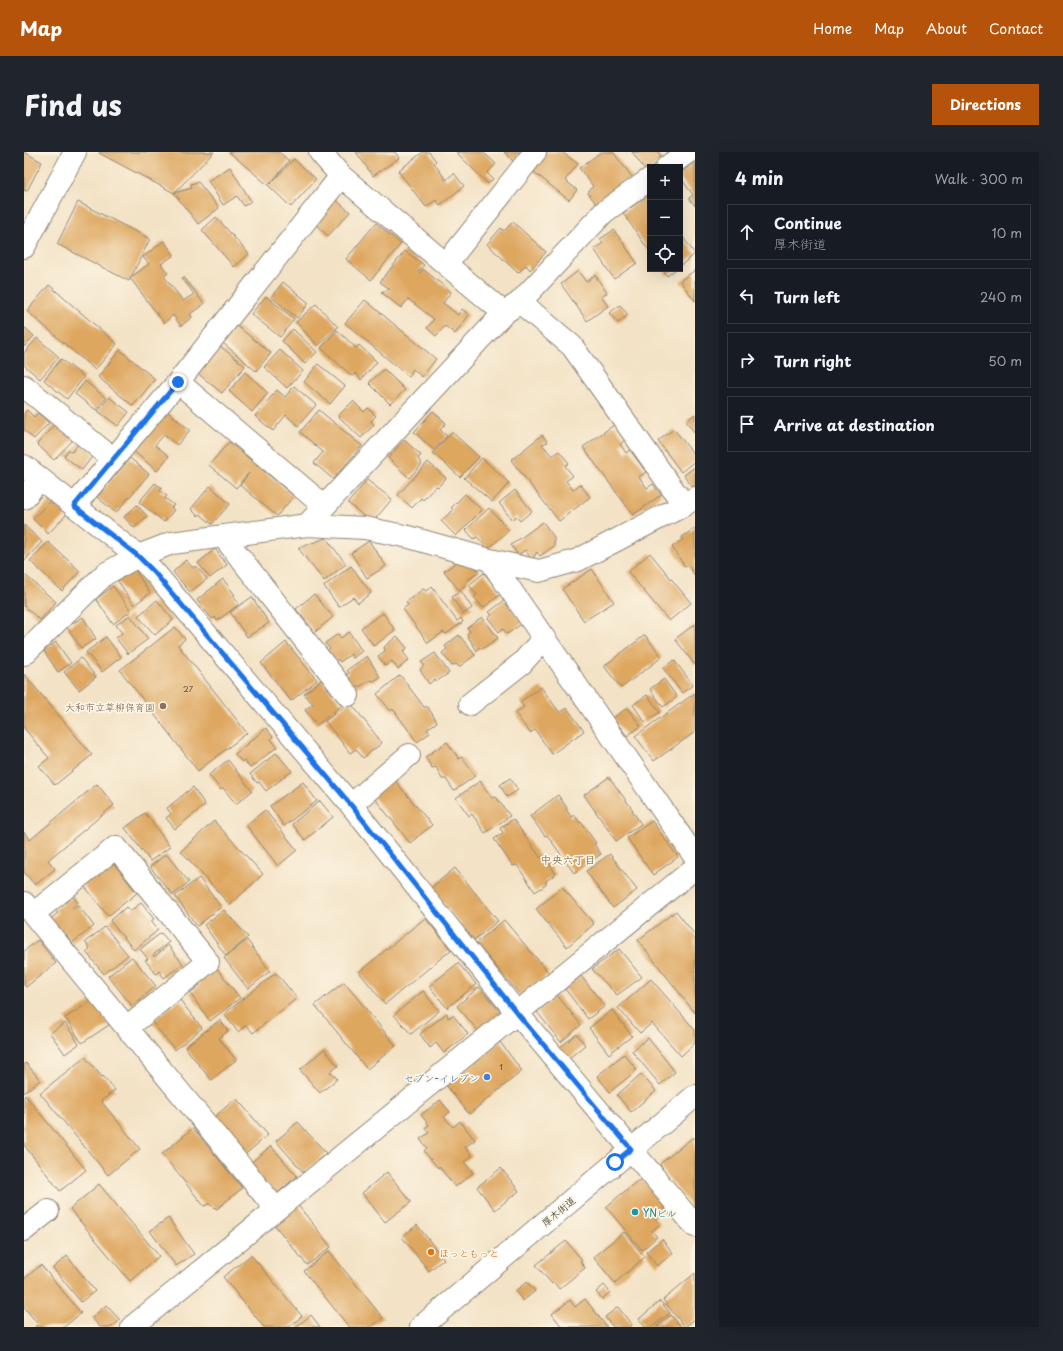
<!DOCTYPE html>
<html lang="en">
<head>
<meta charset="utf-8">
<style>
  :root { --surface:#171b24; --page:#20242c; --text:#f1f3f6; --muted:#9ea1a6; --line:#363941; --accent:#b45309 }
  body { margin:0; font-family:"Playpen Sans","Klee One",sans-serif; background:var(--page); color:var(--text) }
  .controls { position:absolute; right:12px; top:12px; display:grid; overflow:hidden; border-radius:0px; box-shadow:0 4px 16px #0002 }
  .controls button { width:36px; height:36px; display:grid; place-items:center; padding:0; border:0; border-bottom:1px solid var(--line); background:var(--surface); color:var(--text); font:20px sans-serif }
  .stop { position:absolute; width:12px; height:12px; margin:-9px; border:3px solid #1a73e8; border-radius:50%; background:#fff }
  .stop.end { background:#1a73e8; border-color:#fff; box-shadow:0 1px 4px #0008 }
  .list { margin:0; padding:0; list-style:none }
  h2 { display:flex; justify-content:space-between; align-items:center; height:52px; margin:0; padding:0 16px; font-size:17px }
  h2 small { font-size:13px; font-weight:400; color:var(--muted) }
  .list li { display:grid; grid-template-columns:26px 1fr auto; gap:12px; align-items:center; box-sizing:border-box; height:56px; margin:0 8px 8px; padding:0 8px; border:1px solid var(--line); border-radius:0px }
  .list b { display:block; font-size:15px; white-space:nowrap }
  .list p { margin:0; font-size:13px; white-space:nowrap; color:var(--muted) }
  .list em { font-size:13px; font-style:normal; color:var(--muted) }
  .icon { flex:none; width:22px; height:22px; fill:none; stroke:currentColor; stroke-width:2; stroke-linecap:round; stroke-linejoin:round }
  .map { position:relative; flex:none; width:671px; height:1175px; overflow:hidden; border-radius:0px }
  header { display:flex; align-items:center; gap:24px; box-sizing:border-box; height:56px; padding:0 20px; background:var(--accent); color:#fff }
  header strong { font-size:19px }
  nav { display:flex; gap:22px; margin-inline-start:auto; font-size:14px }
  .intro { display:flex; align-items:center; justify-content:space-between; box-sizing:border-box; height:96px; padding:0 24px }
  h1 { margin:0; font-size:28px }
  .button { padding:10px 18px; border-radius:0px; background:var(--accent); color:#fff; font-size:14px; font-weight:700 }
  main { display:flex; gap:24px; padding:0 24px }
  aside { flex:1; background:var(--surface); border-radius:0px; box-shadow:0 4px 16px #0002 }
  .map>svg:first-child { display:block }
  .building { fill:#dea760 }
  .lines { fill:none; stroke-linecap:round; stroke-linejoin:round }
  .minor-casing { stroke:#8f8678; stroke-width:24 }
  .major-casing { stroke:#8f8678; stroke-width:24 }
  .minor { stroke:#fff; stroke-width:22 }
  .major { stroke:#fff; stroke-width:22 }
  .route { stroke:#1a73e8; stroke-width:5 }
  .education-dot { fill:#8d6e63; stroke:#fcf5e5; stroke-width:1.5 }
  .shop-dot { fill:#3f7fe0; stroke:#fcf5e5; stroke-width:1.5 }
  .culture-dot { fill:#0f9aa8; stroke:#fcf5e5; stroke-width:1.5 }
  .food-dot { fill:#e8710a; stroke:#fcf5e5; stroke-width:1.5 }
  .labels { text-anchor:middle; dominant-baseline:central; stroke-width:3.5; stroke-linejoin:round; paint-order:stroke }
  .number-label { font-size:8px; fill:#584a38 }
  .education-label { font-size:10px; fill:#785e54; stroke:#fcf5e5; text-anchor:end }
  .shop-label { font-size:10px; fill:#366cbe; stroke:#fcf5e5; text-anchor:end }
  .street-label { font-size:10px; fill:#2b2b2b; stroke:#fcf5e5 }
  .culture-label { font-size:10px; fill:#0d838f; stroke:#fcf5e5; text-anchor:start }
  .food-label { font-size:10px; fill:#c56008; stroke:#fcf5e5; text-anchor:start }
  .neighbourhood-label { font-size:11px; fill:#6a563e; stroke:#fcf5e5 }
</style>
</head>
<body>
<header>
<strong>Map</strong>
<nav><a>Home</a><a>Map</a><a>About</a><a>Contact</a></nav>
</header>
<div class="intro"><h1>Find us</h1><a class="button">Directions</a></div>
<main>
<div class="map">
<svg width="671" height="1175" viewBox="0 0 671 1175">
  <rect width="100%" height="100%" fill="#fcf5e5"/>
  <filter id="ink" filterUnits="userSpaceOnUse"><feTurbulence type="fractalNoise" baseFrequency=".025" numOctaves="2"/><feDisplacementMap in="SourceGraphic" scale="8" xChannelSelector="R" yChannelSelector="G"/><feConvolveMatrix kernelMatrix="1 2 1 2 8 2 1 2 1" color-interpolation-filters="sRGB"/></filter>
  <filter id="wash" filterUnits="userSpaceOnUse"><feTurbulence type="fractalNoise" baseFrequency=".012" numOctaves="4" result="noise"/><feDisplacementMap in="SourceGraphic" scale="16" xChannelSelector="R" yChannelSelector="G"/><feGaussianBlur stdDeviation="0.9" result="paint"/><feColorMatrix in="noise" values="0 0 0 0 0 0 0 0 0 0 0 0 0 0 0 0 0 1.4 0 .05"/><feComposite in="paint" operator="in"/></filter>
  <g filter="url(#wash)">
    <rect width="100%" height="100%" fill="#f3e2c5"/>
    <g id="blocks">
      <path class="building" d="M0 0 18 10 3 39 0 38Z
        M76 0H190L150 41 75 1Z
        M205 0H255L265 9 246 32 270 7 292 27 267 55 245 34Z
        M332 0H371L375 6 349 24Z
        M399 0H405L412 9 410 11 422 28 430 21 440 34 416 53 412 48 402 55 374 19Z
        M432 0H459L472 12 463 21 469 27 464 32Z
        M480 0H498L489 9Z
        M519 0H538L554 12 541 28 553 38 545 48 506 17Z
        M577 0H589L609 26 573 53 564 41 569 34 555 16Z
        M608 0H634L639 7 622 19Z
        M671 10V54L665 46 669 43 656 25V21Z
        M206 15 227 49 220 54 213 44 199 53 184 29Z
        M174 30 195 56 174 72 150 41 168 36 167 32Z
        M626 42V100L599 61Z
        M310 46 326 60 304 84 289 70Z
        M54 50 126 87 105 129 33 92Z
        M192 65 225 102 210 115 178 78Z
        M489 70 522 100 506 118 502 113 494 121 463 92 477 76 480 79Z
        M352 71 377 92 347 128 322 107Z
        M590 78 613 111 590 127 570 97 579 91 576 87Z
        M656 81 671 102 656 114Z
        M140 89 150 103 137 112 144 121 140 124 159 149 170 142 158 126 160 125 180 152 166 162 168 165 157 174 149 163 140 171 106 126 125 112 119 105Z
        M381 99 400 113 394 120 396 121 399 117 427 140 419 151 434 163 438 157 445 163 431 182 421 174 412 184 403 176 410 167 384 147 377 156 357 140 366 137 356 130Z
        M638 117H652L643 124Z
        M671 118V149L656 129Z
        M554 119 562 130 571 123 583 141 577 145 584 154 563 169 537 132Z
        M259 130 285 151 273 166 247 145Z
        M25 133 93 192 71 218 3 159Z
        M242 144 270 167 256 185 227 162Z
        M341 148 412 207 398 225 389 217 385 225 321 171Z
        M292 152 314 175 294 194 272 170Z
        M596 153 604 163 594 171 585 161Z
        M213 174 247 201 232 219 199 191Z
        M0 175 10 184 0 195Z
        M269 177 293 200 281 212 258 189Z
        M313 178 332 196 335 193 353 210 337 228 332 221 328 224 297 196Z
        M13 186 35 205 16 227 0 213V201Z
        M190 189 221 214 198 241 167 216Z
        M96 198 131 227 109 254 74 225Z
        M256 198 279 219 263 236 240 215Z
        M37 207 60 225 43 247 20 228Z
        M294 212 321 234 306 252 280 230Z
        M360 217 381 238 366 252 345 231Z
        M221 220 244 241 228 260 205 239Z
        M61 229 82 246 72 258 51 242Z
        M270 234 292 253 274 274 262 263 249 279 231 264 253 238 261 245Z
        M85 245 105 260 94 274 74 259Z
        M329 249 340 260 344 256 352 264 347 269 350 273 337 286 314 264Z
        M140 257 166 278 153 293 140 283 131 293 145 304 133 319 107 297Z
        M3 258 10 265 14 261 25 271 10 287 0 278V262Z
        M295 258 338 294 309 327 290 311 299 300 276 280Z
        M409 259 422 271 416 278 423 284 410 298 390 280Z
        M671 262V281L662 269Z
        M32 271 50 287 30 308 13 292Z
        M590 273 601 288 596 292 602 301 606 298 622 320 615 325 623 336 629 332 637 343 609 363 559 295Z
        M650 277 671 304V309L657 320 634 289Z
        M428 280 455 305 436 325 409 301Z
        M518 283 524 290 518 292 528 304 535 299 545 311 541 314 549 324 542 329 549 338 556 332 566 345 535 369 487 308Z
        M380 288 397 303 394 307 398 312 385 326 364 306Z
        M56 290 71 301 58 318 40 304 45 298 48 300Z
        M205 290 270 344 253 364 216 333 225 321 212 336 185 313Z
        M106 306 125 322 92 361 73 345Z
        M458 306 485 331 468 350 440 326Z
        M404 310 422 326 414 335 412 334 399 348 397 346 388 356 374 343Z
        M671 315V333L668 335 660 323Z
        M343 328 368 347 348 371 324 351Z
        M131 331 138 336 136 339 143 344 141 346 150 353 147 356 150 358 140 370 115 350Z
        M186 334 206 352 188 372 176 362 174 364 167 357Z
        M491 338 508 359 496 369 492 364 488 368 475 351Z
        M441 342 458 358 432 384 417 369 429 358 427 356Z
        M27 348 43 362 24 382 9 367Z
        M113 353 123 364 110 376 100 365Z
        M465 356 485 378 464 397 453 385 450 387 442 378Z
        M519 370 530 385V394L516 404 513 400 508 408 501 398 494 403 487 393Z
        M0 373 18 390 1 408 0 407Z
        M671 376V424L664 413 661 415 648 395 659 387 658 385Z
        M302 386 322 412 300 429 274 396Z
        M345 389 362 414 343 426 327 401Z
        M24 390 56 419 38 439 6 409Z
        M191 397 203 413 186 426 174 411Z
        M626 401 667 451 645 469 604 420Z
        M162 408 168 415H173L183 427 166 440 149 420Z
        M434 409 450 413 455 420 444 428 443 432 435 438 420 419Z
        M327 414 347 441 334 451 329 445 315 455 300 434Z
        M568 417 590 450 560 469 538 437Z
        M111 418 126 441 110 453 94 429Z
        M460 421 477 442 459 456 450 445 453 443 445 433Z
        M0 422 32 450 16 468 0 454Z
        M199 427 211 443 209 444 215 452 193 469 191 465 188 467 173 448Z
        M89 434 107 459 89 472 72 447Z
        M408 435 433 469 437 466 439 470 422 482 419 480 404 491 379 457 384 453 382 450 399 437 403 439Z
        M437 439 448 456 439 462 428 445Z
        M290 442 309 465 291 480 272 457Z
        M228 445 245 471 223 485 206 460Z
        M133 448 149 468 131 483 114 464Z
        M481 448 499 471 483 482 479 477 475 480 464 466 468 463 465 460Z
        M359 461 371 478 350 494 337 476Z
        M106 463 124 487 104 502 92 486 98 481 92 473Z
        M59 465 72 487 57 496 43 475Z
        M458 465 474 486 458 497 455 495 453 499 443 483 446 479 443 476Z
        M671 472V513L651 487Z
        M151 475 161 487 154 493 223 581 174 619 96 518Z
        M325 480 338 499 329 506 327 502 316 510 314 507 311 509 303 499 306 497 301 491 314 482 317 486Z
        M435 483 451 503 435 515 432 512 428 514 418 501 423 497 421 494Z
        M621 483 638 505 597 536 580 514Z
        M373 484 383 496 379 500 385 508 374 517 368 509 361 514 354 504 361 499 360 495Z
        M82 485 97 505 78 520 62 500Z
        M32 490 47 511 34 520 20 499Z
        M262 490 293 528 267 549 237 511Z
        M411 501 425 521 413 529 411 527 405 532 396 518 400 513 397 510Z
        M343 504 356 525 350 529 346 528 337 534H334L332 537 322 523 325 521 323 518Z
        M57 506 72 525 55 538 40 520Z
        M650 508 669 533 658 541 639 516Z
        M0 522 68 603 31 633 15 614 25 606 0 576Z
        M376 523 400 555H404L413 570 403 577 406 581 393 590 370 558H366L353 542Z
        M640 527 653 545 639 555 626 537Z
        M297 528 318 553 293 573 281 558 289 552 280 542Z
        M517 535 536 561 543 556 560 579 528 602 511 578 506 581 491 561 500 555 496 550Z
        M671 541V580L630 609 611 584Z
        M623 543 636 560 621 570 609 553Z
        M326 550 358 591 339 606 332 597 326 601 301 569Z
        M603 556 617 574 603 584 589 566Z
        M242 576 249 585 247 587 253 595 226 616 220 608 218 610 211 602Z
        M423 590 435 607 438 605 451 624 430 639 422 627H418L412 615 408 616 401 605Z
        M252 601 268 619 242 639 235 630 233 631 226 622Z
        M204 608 228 639 212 652 199 636 197 638 185 623Z
        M585 625 609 658H608L617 672 592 689 560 643Z
        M369 626 408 673 386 691 348 643Z
        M486 626 494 638 483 645 476 633Z
        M456 629 468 646 472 645 486 664 461 681 448 662 445 664 432 646Z
        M279 630 293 649 260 674 246 654Z
        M73 632 90 653 24 708 31 717 11 733 0 720V680L6 688Z
        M169 635 181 653 151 677 142 666 147 662 143 656Z
        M534 643 543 656 542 657 547 665 550 663 556 671 557 670 572 691 570 692 577 702 550 721 523 683 521 684 506 664Z
        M296 649 309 665 281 688 268 672Z
        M241 658 273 698 254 714 222 673Z
        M121 661 146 695 126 709 101 676Z
        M489 667 516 705H520L532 722 522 729V733L511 740 493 713 489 714 470 687 479 681 476 676Z
        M190 669 239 722 206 753 157 699Z
        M628 669 654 705 629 723 603 686Z
        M142 702 165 730 149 743 126 715Z
        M586 702 613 738 589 756 562 719Z
        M87 708 113 741 84 764 58 731Z
        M431 716 474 769 450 788 407 736Z
        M175 726 197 755 173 774 151 744Z
        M538 735 570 772 543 795 512 757Z
        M49 744 54 751 49 755 50 757 54 753 70 774 48 791 42 782 38 785 29 773 28 766 34 761 31 758Z
        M117 751 130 767 127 769 134 778 110 798 86 769 102 755 106 759Z
        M200 758 224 785 202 804 180 773Z
        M652 759 671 783V861L614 788Z
        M401 766 427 798 361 852 335 820Z
        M480 768 525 821 498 845 452 791Z
        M81 775 104 803 80 822 62 800 66 797 61 790Z
        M137 781 145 790 129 803 130 805 144 793 159 812 140 826 135 819 132 822 121 808 124 807 116 797Z
        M14 788 32 811 2 835 0 833V799Z
        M223 788 246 819 224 837 200 806Z
        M595 797 618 825 593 843 568 817Z
        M108 805 132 834 108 854 84 824Z
        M434 811 452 832 423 856 405 834Z
        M191 814 216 846 186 869 166 841 176 833 173 828Z
        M252 821 273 846 229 881 222 873 214 880 200 862Z
        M557 824 581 854 564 867 541 837Z
        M627 827 671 878V891L657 904 628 871 616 881 594 856Z
        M320 830 372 894 343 917 291 853Z
        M455 835 477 861 455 880 433 854Z
        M399 839 415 859 387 882 370 863Z
        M533 843 557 873 537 890 513 860Z
        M69 848 85 873 58 891 41 866Z
        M156 848 178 876 151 898 128 870Z
        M588 858 608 884 585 902 565 876Z
        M423 861 424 866 429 863 444 882 420 901 412 891 406 896 396 882Z
        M196 868 204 879 195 886 212 908 187 928 161 895Z
        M41 871 55 892 41 902 26 881Z
        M553 882 561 893 544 907 535 896Z
        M624 886 651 920 636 933 608 899Z
        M476 890 498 919 445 962 422 933Z
        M300 897 314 914 306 920 313 927 296 941 276 918Z
        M600 902 613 918 586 940 573 924Z
        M61 905 78 925 79 924 91 938 77 949 116 997 84 1023 16 941Z
        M2 911 16 928 0 941V913Z
        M617 922 632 939 607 960 593 943Z
        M1 943 62 1018 36 1039 0 993V944Z
        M212 946 244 983 218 1005 186 969Z
        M416 948 426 960 420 965 429 975 436 969 451 988 441 995 448 1004 440 1010 449 1021 431 1035 415 1014 414 1016 400 999 403 996 396 987 405 981 401 976 405 973 397 963Z
        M274 970 302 1001 280 1021 252 989Z
        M169 976 218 1036 193 1057 185 1052 180 1054 138 1002Z
        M669 985 671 987V1059L638 1017 639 1016 636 1012Z
        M247 994 273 1024 250 1044 224 1013Z
        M477 1016 495 1039 471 1058 453 1035Z
        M363 1020 387 1050 361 1070 338 1041Z
        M613 1029H620L641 1055 630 1065 636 1072 628 1079 633 1085 618 1098 582 1055Z
        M75 1032 135 1104 106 1129 46 1057Z
        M273 1052 307 1095 283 1113 249 1071Z
        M144 1066 170 1102 152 1114 126 1079Z
        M393 1073 420 1107 405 1119 378 1085Z
        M600 1080 621 1105 591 1131 569 1105Z
        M638 1087 649 1101 633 1114 622 1100Z
        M542 1089 558 1108 556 1109 561 1116 535 1137 530 1130 528 1132 512 1113Z
        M305 1099 359 1166 347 1175H325L280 1119Z
        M227 1103 278 1164 265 1175H240L199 1125Z
        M43 1104 71 1139 57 1150 29 1116Z
        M17 1113 57 1161 40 1175H11L14 1172 0 1155V1127Z
        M671 1121V1167L661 1175 639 1148Z
        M503 1130 511 1139 499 1149 491 1139Z
        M580 1133 586 1140 578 1147 572 1140Z
        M561 1147 583 1175H538L528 1162 546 1148 551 1155Z
        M636 1149 646 1161 628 1175H621L615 1167Z
        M82 1153 96 1168 88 1175H76L68 1166Z
        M594 1155 608 1173 605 1175H589L581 1165Z
        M287 1163 296 1175H272Z
        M647 1163 657 1175H632Z"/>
    </g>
  </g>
  <g filter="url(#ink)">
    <use href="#blocks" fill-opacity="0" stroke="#8f8678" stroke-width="1"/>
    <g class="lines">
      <g class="minor-casing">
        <path id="minor" d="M296 0 317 24 480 161
          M643 15 664 0
          M0 95 51 0
          M422 112 511 0
          M496 150 548 194 660 353
          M154 230 300 354
          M0 234 89 307
          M0 314 114 404 130 420 327 653 493 861 671 1074
          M0 346 16 327
          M50 354 154 230 317 24
          M283 373 480 161 496 150 580 60 626 27
          M199 384 324 543
          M466 408 671 705
          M0 502 81 422 114 404 148 391 283 373 341 376 385 385 466 408 515 419 554 408 660 353 671 346
          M446 552 498 511 520 486
          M327 653 385 603
          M0 751 252 1057
          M9 762 92 695 184 810 103 876
          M0 1078 24 1059
          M108 1175 671 716"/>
      </g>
      <g class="major-casing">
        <path id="major" d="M397 1175 671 944"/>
      </g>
      <use href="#minor" class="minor"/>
      <use href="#major" class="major"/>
    </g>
  </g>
  <g class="lines" filter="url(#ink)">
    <path class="route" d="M154 230 50 354 114 404 130 420 327 653 493 861 607 997 591 1010"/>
  </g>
  <circle class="education-dot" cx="139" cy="554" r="4"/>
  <circle class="shop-dot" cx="463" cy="925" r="4"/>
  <circle class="culture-dot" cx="611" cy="1060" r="4"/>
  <circle class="food-dot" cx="407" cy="1100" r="4"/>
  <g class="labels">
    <g class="number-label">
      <text x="164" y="537">27</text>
      <text x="477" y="915">1</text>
    </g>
    <g class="education-label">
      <text x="131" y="554">大和市立草柳保育園</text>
    </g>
    <g class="shop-label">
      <text x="455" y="925">セブン-イレブン</text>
    </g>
    <g class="street-label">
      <text transform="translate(534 1059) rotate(-40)">厚木街道</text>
    </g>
    <g class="culture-label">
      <text x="619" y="1060">YNビル</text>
    </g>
    <g class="food-label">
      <text x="415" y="1100">ほっともっと</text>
    </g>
    <g class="neighbourhood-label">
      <text x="544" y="707">中央六丁目</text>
    </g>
  </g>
</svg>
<div class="controls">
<button>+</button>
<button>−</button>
<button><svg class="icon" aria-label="locate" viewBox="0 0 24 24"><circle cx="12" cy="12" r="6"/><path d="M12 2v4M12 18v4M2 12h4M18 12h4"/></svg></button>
</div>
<div class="stop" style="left:591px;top:1010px"></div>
<div class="stop end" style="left:154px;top:230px"></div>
</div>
<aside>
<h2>4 min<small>Walk · 300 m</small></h2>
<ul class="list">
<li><svg class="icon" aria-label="ahead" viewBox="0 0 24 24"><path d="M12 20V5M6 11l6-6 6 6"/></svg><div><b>Continue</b><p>厚木街道</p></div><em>10 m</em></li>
<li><svg class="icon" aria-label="left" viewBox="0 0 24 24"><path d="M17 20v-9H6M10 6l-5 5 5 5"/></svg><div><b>Turn left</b></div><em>240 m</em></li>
<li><svg class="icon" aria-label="right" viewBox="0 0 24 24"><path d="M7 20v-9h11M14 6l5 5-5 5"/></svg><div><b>Turn right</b></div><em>50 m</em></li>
<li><svg class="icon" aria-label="arrive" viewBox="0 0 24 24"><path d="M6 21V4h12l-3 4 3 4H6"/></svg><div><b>Arrive at destination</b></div></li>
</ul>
</aside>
</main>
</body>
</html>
